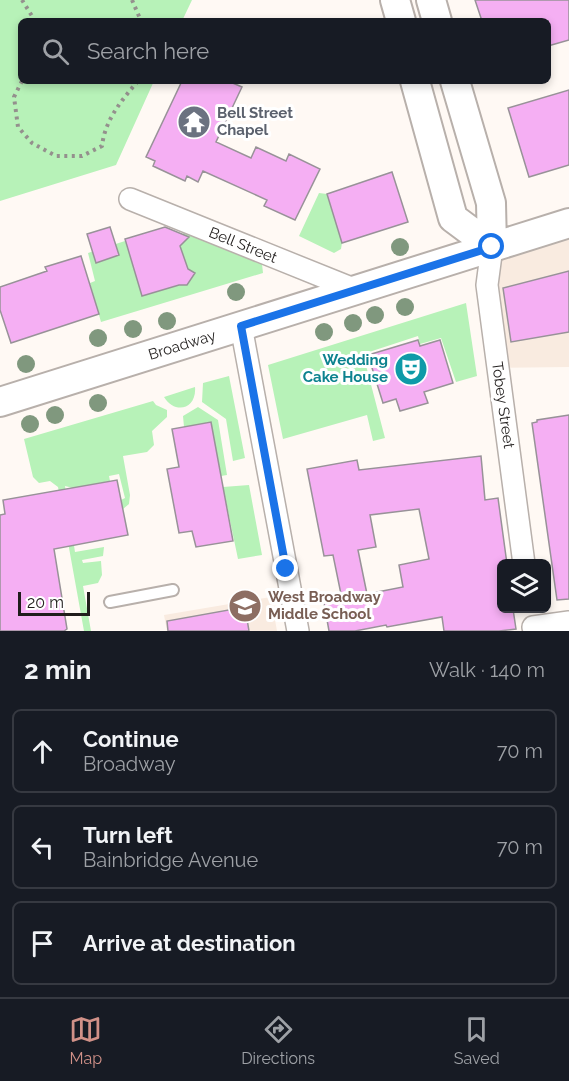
<!DOCTYPE html>
<html lang="en">
<head>
<meta charset="utf-8">
<style>
  :root { --surface:#171b24; --page:#242831; --text:#f1f3f6; --muted:#9ea1a6; --line:#363941; --accent:#d19188 }
  body { margin:0; font-family:Raleway,sans-serif; background:var(--page); color:var(--text) }
  .controls { position:absolute; right:18px; bottom:18px; display:grid; overflow:hidden; border-radius:9px; box-shadow:0 3px 9px #0003 }
  .controls button { width:54px; height:54px; display:grid; place-items:center; padding:0; border:0; border-bottom:2px solid var(--line); background:var(--surface); color:var(--text); font:30px sans-serif }
  .scale { position:absolute; left:18px; bottom:15px; width:72px; box-sizing:border-box; padding-left:6px; border:3px solid #201d1c; border-top:0; font-size:16px; line-height:21px; white-space:nowrap; color:#201d1c; -webkit-text-stroke:4px #fff; paint-order:stroke }
  .stop { position:absolute; width:18px; height:18px; margin:-14px; border:4px solid #1a73e8; border-radius:50%; background:#fff }
  .stop.end { background:#1a73e8; border-color:#fff; box-shadow:0 2px 6px #0008 }
  .list { margin:0; padding:0; list-style:none }
  h2 { display:flex; justify-content:space-between; align-items:center; height:78px; margin:0; padding:0 24px; font-size:26px }
  h2 small { font-size:20px; font-weight:400; color:var(--muted) }
  .list li { display:grid; grid-template-columns:39px 1fr auto; gap:18px; align-items:center; box-sizing:border-box; height:84px; margin:0 12px 12px; padding:0 12px; border:2px solid var(--line); border-radius:9px }
  .list b { display:block; font-size:22px; white-space:nowrap }
  .list p { margin:0; font-size:20px; white-space:nowrap; color:var(--muted) }
  .list em { font-size:20px; font-style:normal; color:var(--muted) }
  .icon { flex:none; width:33px; height:33px; fill:none; stroke:currentColor; stroke-width:2; stroke-linecap:round; stroke-linejoin:round }
  .map { position:relative; flex:none; width:569px; height:631px; overflow:hidden }
  .search { position:absolute; background:var(--surface); box-shadow:0 3px 9px #0003; left:18px; right:18px; top:18px; height:66px; display:flex; align-items:center; gap:15px; box-sizing:border-box; padding:0 21px; border-radius:9px; color:var(--muted); font-size:22px }
  .sheet { height:366px; background:var(--surface) }
  nav { display:flex; justify-content:space-around; align-items:center; box-sizing:border-box; height:84px; border-top:2px solid var(--line); background:var(--surface); font-size:16px; color:var(--muted) }
  nav a { display:grid; justify-items:center; gap:3px }
  nav .on { color:var(--accent) }
  .map>svg:first-child { display:block }
  .built { fill:#f9ebe0 }
  .green { fill:#b7f2b8 }
  .building { fill:#f5aff3; stroke:#989298; stroke-width:1.5; fill-rule:evenodd }
  .lines { fill:none; stroke-linecap:round; stroke-linejoin:round }
  .lane-casing { stroke:#b8b0ab; stroke-width:14 }
  .street-casing { stroke:#b8b0ab; stroke-width:24 }
  .secondary-casing { stroke:#b8b0ab; stroke-width:32 }
  .path { stroke:#94908d; stroke-width:4; stroke-dasharray:3 4.5; stroke-linecap:butt }
  .lane { stroke:#fff; stroke-width:10 }
  .street { stroke:#fff; stroke-width:21 }
  .secondary { stroke:#fff; stroke-width:28 }
  .tree { fill:#80987e }
  .route { stroke:#1a73e8; stroke-width:8 }
  .labels { text-anchor:middle; dominant-baseline:central; stroke-width:6; stroke-linejoin:round; paint-order:stroke }
  .worship-label { font-size:15px; font-weight:bold; fill:#5b616d; stroke:#fff; text-anchor:start }
  .street-label { font-size:15px; fill:#201d1c; stroke:#fff }
  .culture-label { font-size:15px; font-weight:bold; fill:#0d838f; stroke:#fff; text-anchor:end }
  .education-label { font-size:15px; font-weight:bold; fill:#785e54; stroke:#fff; text-anchor:start }
</style>
</head>
<body>
<div class="map">
<svg width="569" height="631" viewBox="0 0 569 631">
  <rect width="100%" height="100%" fill="#fff9f4"/>
  <path class="built" d="M569 234V367L496 368 479 262Z
    M271 597 277 631H167L164 615Z"/>
  <path class="green" d="M0 0H192L182 21H21V81H154L116 165 0 201Z
    M319 193 327 194 342 243 341 249 334 253 299 236Z
    M182 231 262 264 263 273 101 322 90 283 95 281 88 253 125 241 128 247 195 273 188 269 180 246 185 241Z
    M466 303 477 376 456 382 441 338 420 344 418 336 363 354 385 438 373 441 367 415 283 439 268 365Z
    M229 376 245 458 233 461 226 419 202 402 203 383Z
    M195 387C197 409 175 415 164 397Z
    M153 401 156 405 167 410V417L152 431 154 445 147 452 123 456 130 495 129 504 123 509 121 500 125 498 119 474 109 476 110 481 73 488 65 486 75 552 104 547 103 556 82 560 83 563 101 561 102 575 98 583 83 586 91 631H84L58 487 50 481 39 483 33 477 24 439Z
    M198 407 218 420 227 475 221 476 211 422 184 427 183 416Z
    M249 485 262 555 238 559 223 487Z"/>
  <path class="building" d="M475 0H569V40L548 46V21H482Z
    M182 81H228L242 87 216 142 251 158 256 147 286 161 289 154 320 169 295 220 264 206 267 200 203 171 198 182 187 176 185 181 153 166 155 161 146 157Z
    M569 90V165L529 177 508 108Z
    M392 172 408 222 342 243 327 194Z
    M110 227 119 255 96 263 87 234Z
    M165 227 189 237 180 246 188 269 195 273 187 285H179L142 296 125 239Z
    M81 256 99 314 11 343 0 310V287L47 271 45 267Z
    M569 271V332L511 342 503 288Z
    M418 340 420 346 440 340 453 383 424 392 428 403 400 411 396 399 383 403 368 355Z
    M569 415V599L557 600 532 423 537 422V420Z
    M211 422 233 541 196 547 192 531 179 533 167 469 179 467 172 429Z
    M481 456 485 500 498 498 507 564H501V609H513L516 629 499 631H444L442 617 387 627 386 625 355 631H329L324 603 342 599 333 555 324 556 307 469 357 460 359 470ZM419 509 429 559 399 565 403 587 367 594 358 550 376 547 370 515Z
    M117 480 128 535 54 549 67 629 64 631H0V515L5 514 3 500Z
    M245 607 249 631H168L167 621Z"/>
  <g class="lines">
    <g class="lane-casing">
      <path id="lane" d="M110 602 173 590"/>
    </g>
    <g class="street-casing">
      <path id="street" d="M130 199 356 290
        M492 247 487 285 524 564
        M241 326 298 631
        M533 627 569 622"/>
    </g>
    <g class="secondary-casing">
      <path id="secondary" d="M395 0 401 21
        M431 0 437 21
        M415 81 453 218 492 247
        M455 81 491 203 492 247
        M0 402 569 223"/>
    </g>
    <path class="path" d="M22 0 32 16 33 21
      M132 0 141 21
      M22 81 14 97 18 127 32 143 56 156H82L102 146C105 120 121 101 138 81"/>
    <use href="#lane" class="lane"/>
    <use href="#street" class="street"/>
    <use href="#secondary" class="secondary"/>
  </g>
  <g class="tree">
    <circle cx="400" cy="247" r="9"/>
    <circle cx="236" cy="292" r="9"/>
    <circle cx="405" cy="307" r="9"/>
    <circle cx="375" cy="315" r="9"/>
    <circle cx="167" cy="321" r="9"/>
    <circle cx="353" cy="323" r="9"/>
    <circle cx="133" cy="329" r="9"/>
    <circle cx="324" cy="332" r="9"/>
    <circle cx="98" cy="338" r="9"/>
    <circle cx="26" cy="364" r="9"/>
    <circle cx="98" cy="403" r="9"/>
    <circle cx="55" cy="415" r="9"/>
    <circle cx="30" cy="424" r="9"/>
  </g>
  <g class="lines">
    <path class="route" d="M286 569 241 326 492 247"/>
  </g>
  <defs>
    <g id="temple-disc" transform="scale(1.725)"><circle r="9.5" fill="#6b7280" stroke="#fff"/><path d="M0-6L5-2H3V0L6.5 2.5H4V6H1.5V3h-3V6H-4V2.5H-6.5L-3 0V-2H-5Z" fill="#fff"/></g>
    <g id="theatre-disc" transform="scale(1.725)"><circle r="9.5" fill="#0f9aa8" stroke="#fff"/><path d="M-5-5.5Q0-4 5-5.5V0Q5 5 0 6Q-5 5-5 0ZM-3.3-2.5H-1v1.5H-3.3ZM1-2.5H3.3v1.5H1ZM-2.8 1Q0 5.5 2.8 1Z" fill="#fff"/></g>
    <g id="school-disc" transform="scale(1.725)"><circle r="9.5" fill="#8d6e63" stroke="#fff"/><path d="M0-5L7-2L0 1L-7-2ZM-4 1L0 2.5L4 1V4Q0 6-4 4Z" fill="#fff"/></g>
  </defs>
  <g fill-rule="evenodd">
    <use href="#temple-disc" x="194" y="122"/>
    <use href="#theatre-disc" x="411" y="369"/>
    <use href="#school-disc" x="245" y="606"/>
  </g>
  <g class="labels">
    <g class="worship-label">
      <text x="217" y="113">Bell Street<tspan x="217" dy="17">Chapel</tspan></text>
    </g>
    <g class="street-label">
      <text transform="translate(243 245) rotate(22)">Bell Street</text>
      <text transform="translate(182 345) rotate(-17)">Broadway</text>
      <text transform="translate(503 405) rotate(82)">Tobey Street</text>
    </g>
    <g class="culture-label">
      <text x="388" y="360">Wedding<tspan x="388" dy="17">Cake House</tspan></text>
    </g>
    <g class="education-label">
      <text x="268" y="597">West Broadway<tspan x="268" dy="17">Middle School</tspan></text>
    </g>
  </g>
</svg>
<div class="controls">
<button><svg class="icon" aria-label="layers" viewBox="0 0 24 24"><path d="M12 4l9 5-9 5-9-5zM3 14l9 5 9-5"/></svg></button>
</div>
<div class="scale">20 m</div>
<div class="stop" style="left:492px;top:247px"></div>
<div class="stop end" style="left:286px;top:569px"></div>
<div class="search"><svg class="icon" aria-label="search" viewBox="0 0 24 24"><circle cx="10" cy="10" r="6"/><path d="M15 15l6 6"/></svg>Search here</div>
</div>
<section class="sheet">
<h2>2 min<small>Walk · 140 m</small></h2>
<ul class="list">
<li><svg class="icon" aria-label="ahead" viewBox="0 0 24 24"><path d="M12 20V5M6 11l6-6 6 6"/></svg><div><b>Continue</b><p>Broadway</p></div><em>70 m</em></li>
<li><svg class="icon" aria-label="left" viewBox="0 0 24 24"><path d="M17 20v-9H6M10 6l-5 5 5 5"/></svg><div><b>Turn left</b><p>Bainbridge Avenue</p></div><em>70 m</em></li>
<li><svg class="icon" aria-label="arrive" viewBox="0 0 24 24"><path d="M6 21V4h12l-3 4 3 4H6"/></svg><div><b>Arrive at destination</b></div></li>
</ul>
</section>
<nav>
<a class="on"><svg class="icon" aria-label="map" viewBox="0 0 24 24"><path d="M3 6l6-2 6 2 6-2v14l-6 2-6-2-6 2zM9 4v14M15 6v14"/></svg>Map</a>
<a><svg class="icon" aria-label="directions" viewBox="0 0 24 24"><path d="M12 3l9 9-9 9-9-9zM9 14v-3h6M13 9l2 2-2 2"/></svg>Directions</a>
<a><svg class="icon" aria-label="saved" viewBox="0 0 24 24"><path d="M7 4h10v16l-5-4-5 4z"/></svg>Saved</a>
</nav>
</body>
</html>
